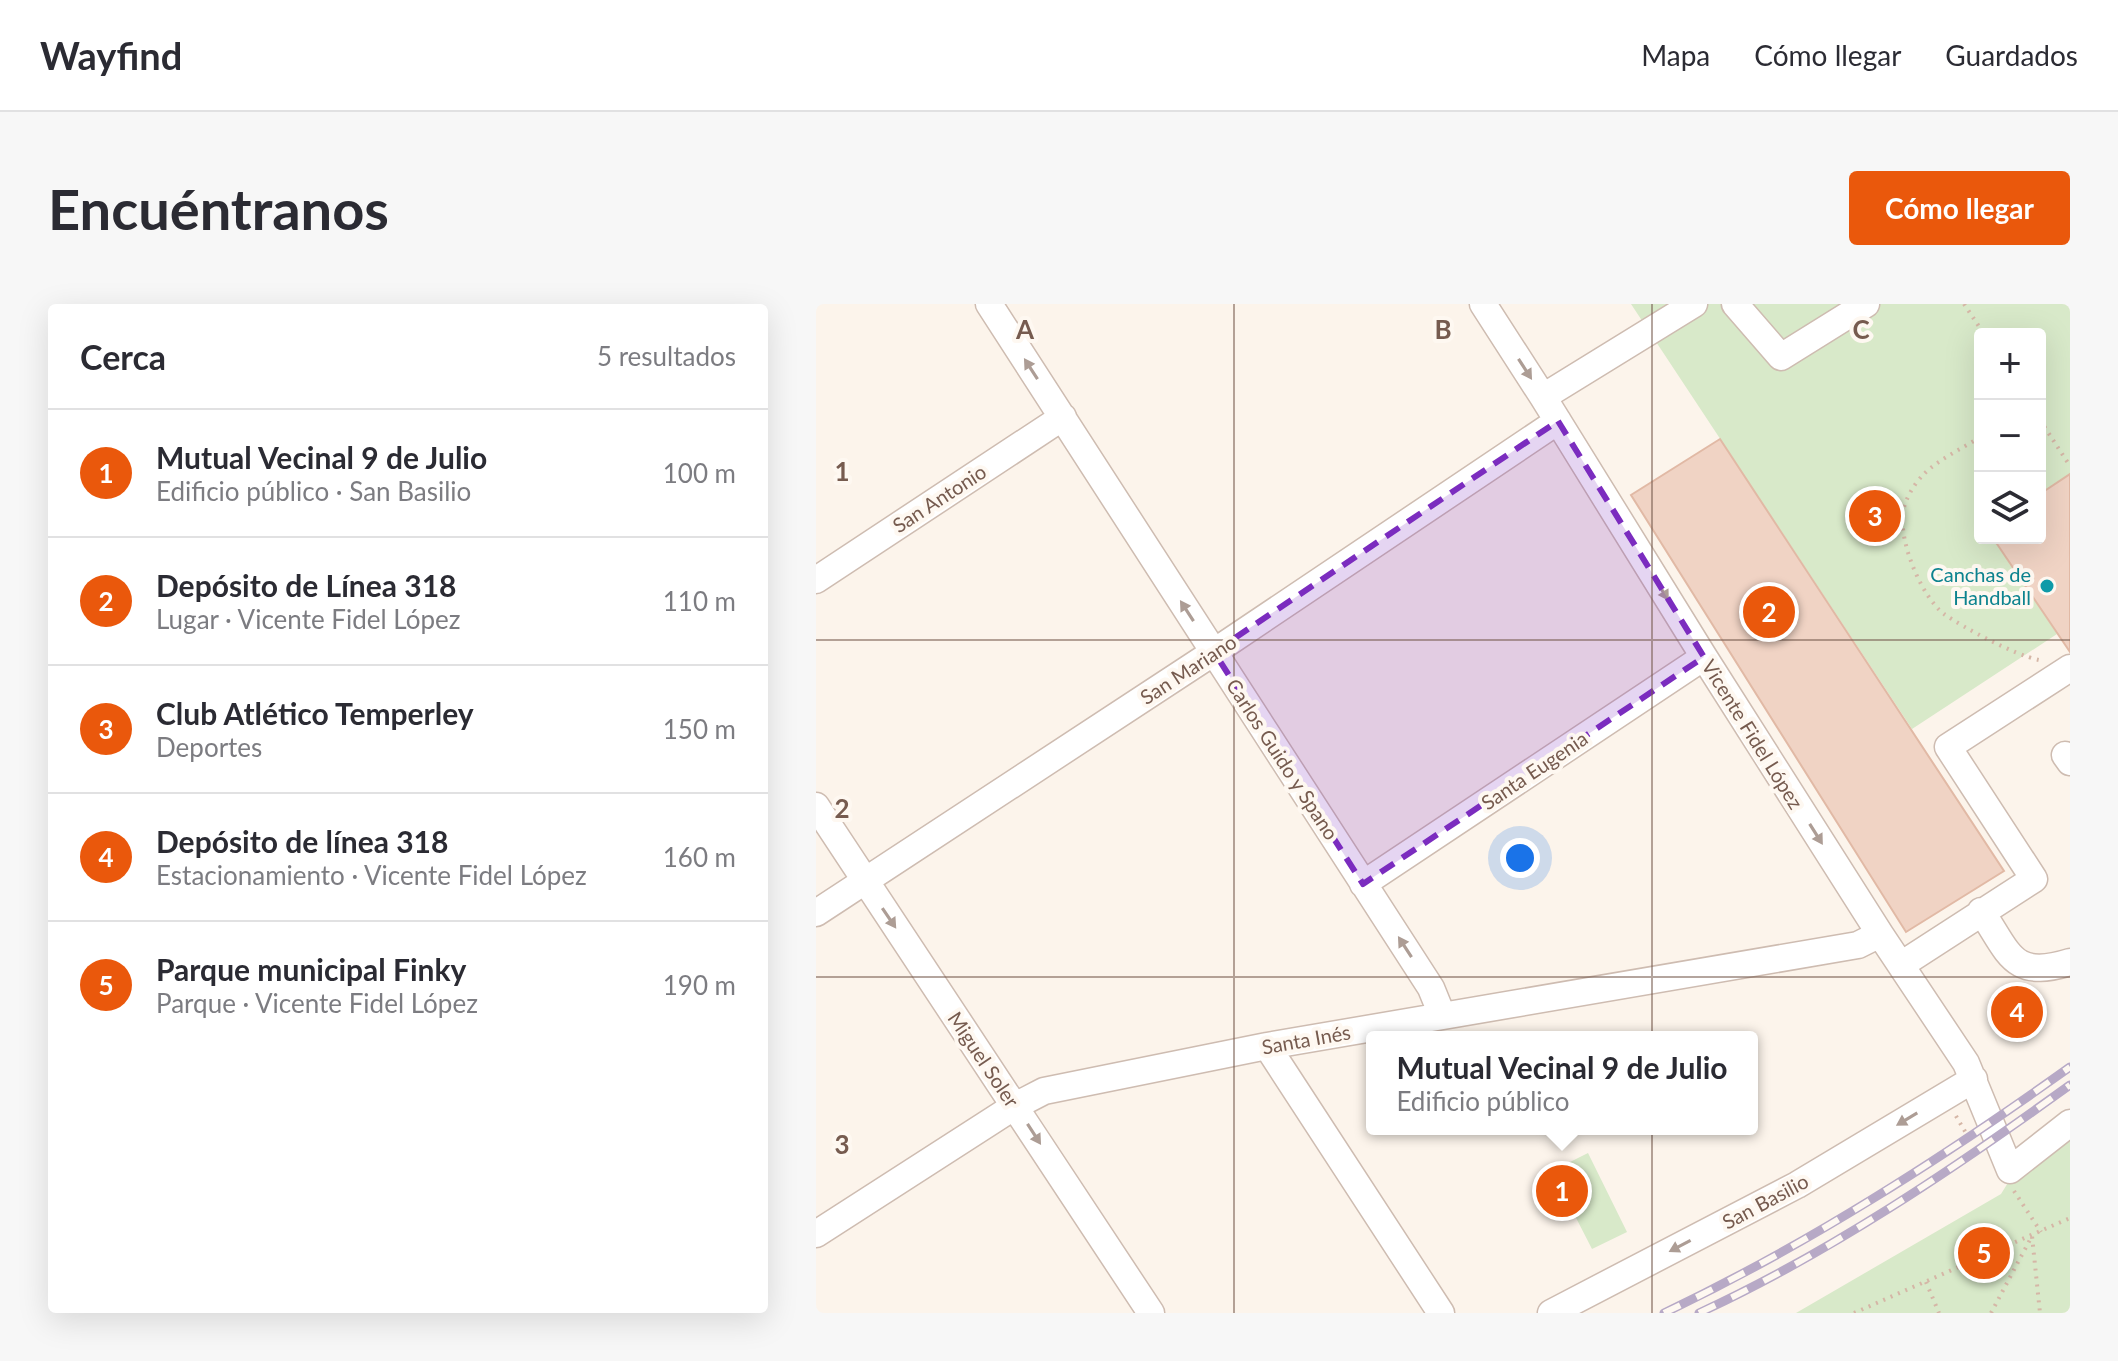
<!DOCTYPE html>
<html lang="es">
<head>
<meta charset="utf-8">
<style>
  :root { --surface:#fff; --page:#f7f7f7; --text:#2b2b33; --muted:#7c7c81; --line:#e1e1e2; --accent:#ea580c }
  body { margin:0; font-family:Lato,sans-serif; background:var(--page); color:var(--text) }
  .controls { position:absolute; right:24px; top:24px; display:grid; overflow:hidden; border-radius:8px; box-shadow:0 8px 32px #0002 }
  .controls button { width:72px; height:72px; display:grid; place-items:center; padding:0; border:0; border-bottom:2px solid var(--line); background:var(--surface); color:var(--text); font:40px sans-serif }
  .you { position:absolute; left:704px; top:554px; width:28px; height:28px; margin:-20px; border:6px solid #fff; border-radius:50%; background:#1a73e8; box-shadow:0 0 0 12px #1a73e833 }
  .badge { display:grid; place-items:center; width:52px; height:52px; border-radius:50%; background:var(--accent); color:#fff; font-size:26px; font-weight:700 }
  .pin { position:absolute; translate:-50% -50%; border:4px solid #fff; box-shadow:0 2px 8px #0006 }
  .popup { position:absolute; left:550px; top:727px; width:392px; height:104px; box-sizing:border-box; display:grid; place-content:center; border-radius:8px; background:var(--surface); filter:drop-shadow(0 2px 6px #0005); font-size:26px; white-space:nowrap; color:var(--muted) }
  .popup b { font-size:30px; color:var(--text) }
  .popup::after { content:''; position:absolute; left:50%; top:100%; margin-left:-16px; border:16px solid transparent; border-top-color:var(--surface) }
  .list { margin:0; padding:0; list-style:none }
  h2 { display:flex; justify-content:space-between; align-items:center; height:104px; margin:0; padding:0 32px; font-size:34px }
  h2 small { font-size:26px; font-weight:400; color:var(--muted) }
  .list li { display:grid; grid-template-columns:52px 1fr auto; gap:24px; align-items:center; box-sizing:border-box; height:128px; padding:0 32px; border-top:2px solid var(--line) }
  .list b { display:block; font-size:30px; white-space:nowrap }
  .list p { margin:0; font-size:26px; white-space:nowrap; color:var(--muted) }
  .list em { font-size:26px; font-style:normal; color:var(--muted) }
  .icon { flex:none; width:44px; height:44px; fill:none; stroke:currentColor; stroke-width:2; stroke-linecap:round; stroke-linejoin:round }
  .map { position:relative; flex:none; width:1254px; height:1009px; overflow:hidden; border-radius:8px }
  header { display:flex; align-items:center; gap:48px; box-sizing:border-box; height:112px; padding:0 40px; background:var(--surface); border-bottom:2px solid var(--line) }
  header strong { font-size:38px }
  nav { display:flex; gap:44px; margin-inline-start:auto; font-size:28px }
  .intro { display:flex; align-items:center; justify-content:space-between; box-sizing:border-box; height:192px; padding:0 48px }
  h1 { margin:0; font-size:56px }
  .button { padding:20px 36px; border-radius:8px; background:var(--accent); color:#fff; font-size:28px; font-weight:700 }
  main { display:flex; gap:48px; padding:0 48px }
  aside { flex:1; background:var(--surface); border-radius:8px; box-shadow:0 8px 32px #0002 }
  .map>svg:first-child { display:block }
  .green { fill:#d8e9c9 }
  .building { fill:#f0d3c4; stroke:#e1b9a5; stroke-width:2 }
  .lines { fill:none; stroke-linecap:round; stroke-linejoin:round }
  .minor-casing { stroke:#cebcb1; stroke-width:29 }
  .path { stroke:#d5b6a6; stroke-width:4; stroke-dasharray:2 6; stroke-linecap:butt }
  .minor { stroke:#fff; stroke-width:26 }
  .rail-casing { stroke:#b7a9c6; stroke-width:9 }
  .rail { stroke:#fef8f1; stroke-width:6; stroke-dasharray:18; stroke-linecap:butt }
  .oneway { fill:#ad9d95 }
  .marked { fill:#7b2cbf; fill-opacity:0.2; stroke:#7b2cbf; stroke-width:6; stroke-dasharray:16 10; stroke-linejoin:round }
  .grid { fill:none; stroke:#765b4f; stroke-width:2; stroke-opacity:0.55 }
  .culture-dot { fill:#0f9aa8; stroke:#fef8f1; stroke-width:3 }
  .labels { text-anchor:middle; dominant-baseline:central; stroke-width:8; stroke-linejoin:round; paint-order:stroke }
  .street-label { font-size:20px; fill:#765b4f; stroke:#fef8f1 }
  .culture-label { font-size:20px; fill:#0d838f; stroke:#fef8f1; text-anchor:end }
  .grid-label { font-size:26px; text-anchor:middle; font-weight:bold; fill:#765b4f; stroke:#fef8f1; stroke-width:8; stroke-linejoin:round; paint-order:stroke }
</style>
</head>
<body>
<header>
<strong>Wayfind</strong>
<nav><a>Mapa</a><a>Cómo llegar</a><a>Guardados</a></nav>
</header>
<div class="intro"><h1>Encuéntranos</h1><a class="button">Cómo llegar</a></div>
<main>
<aside>
<h2>Cerca<small>5 resultados</small></h2>
<ul class="list">
<li><span class="badge">1</span><div><b>Mutual Vecinal 9 de Julio</b><p>Edificio público · San Basilio</p></div><em>100 m</em></li>
<li><span class="badge">2</span><div><b>Depósito de Línea 318</b><p>Lugar · Vicente Fidel López</p></div><em>110 m</em></li>
<li><span class="badge">3</span><div><b>Club Atlético Temperley</b><p>Deportes</p></div><em>150 m</em></li>
<li><span class="badge">4</span><div><b>Depósito de línea 318</b><p>Estacionamiento · Vicente Fidel López</p></div><em>160 m</em></li>
<li><span class="badge">5</span><div><b>Parque municipal Finky</b><p>Parque · Vicente Fidel López</p></div><em>190 m</em></li>
</ul>
</aside>
<div class="map">
<svg width="1254" height="1009" viewBox="0 0 1254 1009">
  <rect width="100%" height="100%" fill="#fcf4eb"/>
  <path class="green" d="M815 0H1254V170L1224 190V30H1164V234H1177L1241 330 1096 425Z
    M1254 833V1009H980L1185 890 1198 869Z
    M772 849 811 928 776 945 736 867Z"/>
  <path class="building" d="M904 135 1188 567 1090 628 815 191Z
    M1254 170V348L1177 234H1224V190Z"/>
  <g class="lines">
    <g class="minor-casing">
      <path id="minor" d="M173 0 615 684 626 711
        M667 0 727 93 888 353 1064 630 1150 759 1194 866 1254 819
        M919 0 965 53 1050 0
        M727 93 878 0
        M0 276 247 113
        M1249 451 1254 458
        M0 502 335 1009
        M547 580 888 353
        M1165 607C1194 650 1196 676 1254 658
        M0 609 398 348 742 117
        M1085 661 1218 575 1132 443 1254 364
        M451 742 625 1009
        M0 930 199 802 228 787 451 742 1042 641 1064 630
        M735 1009 981 881 1158 775"/>
    </g>
    <path class="path" d="M1148 0 1168 30
      M1224 116 1254 162
      M1164 133C1146 145 1121 156 1107 171 1098 180 1088 197 1087 209 1083 238 1105 292 1128 310 1148 324 1199 351 1223 356
      M1140 812 1154 836
      M1198 887 1225 928
      M1110 978 1123 1009
      M1038 1009 1254 914
      M1175 1009 1216 932 1224 1009"/>
    <use href="#minor" class="minor"/>
    <g class="rail-casing">
      <path id="rail" d="M848 1009C991 941 1125 855 1254 763
        M883 1009C1015 948 1136 866 1254 781"/>
    </g>
    <use href="#rail" class="rail"/>
  </g>
  <defs><path id="oneway-solid" d="M-6-.8H1V-3.2L6.5 0L1 3.2V.8H-6Z" transform="scale(2)"/></defs>
  <g class="oneway">
    <use href="#oneway-solid" transform="translate(215 65) rotate(-123)"/>
    <use href="#oneway-solid" transform="translate(709 65) rotate(57)"/>
    <use href="#oneway-solid" transform="translate(846 286) rotate(58)"/>
    <use href="#oneway-solid" transform="translate(371 307) rotate(-123)"/>
    <use href="#oneway-solid" transform="translate(1000 530) rotate(58)"/>
    <use href="#oneway-solid" transform="translate(73 614) rotate(56)"/>
    <use href="#oneway-solid" transform="translate(589 643) rotate(-123)"/>
    <use href="#oneway-solid" transform="translate(1091 815) rotate(149)"/>
    <use href="#oneway-solid" transform="translate(218 830) rotate(57)"/>
    <use href="#oneway-solid" transform="translate(864 942) rotate(152)"/>
  </g>
  <path class="marked" d="M742 117 888 353 547 580 398 348Z"/>
  <path class="grid" d="M418 0V1009M836 0V1009M0 336H1254M0 673H1254"/>
  <circle class="culture-dot" cx="1231" cy="282" r="8"/>
  <g class="labels">
    <g class="street-label">
      <text transform="translate(123 194) rotate(-33)">San Antonio</text>
      <text transform="translate(372 365) rotate(-33)">San Mariano</text>
      <text transform="translate(937 430) rotate(58)">Vicente Fidel López</text>
      <text transform="translate(467 455) rotate(57)">Carlos Guido y Spano</text>
      <text transform="translate(718 466) rotate(-34)">Santa Eugenia</text>
      <text transform="translate(490 735) rotate(-10)">Santa Inés</text>
      <text transform="translate(168 755) rotate(56)">Miguel Soler</text>
      <text transform="translate(949 897) rotate(-28)">San Basilio</text>
    </g>
    <g class="culture-label">
      <text x="1215" y="270">Canchas de<tspan x="1215" dy="23">Handball</tspan></text>
    </g>
  </g>
  <g class="grid-label">
    <text x="209" y="35">A</text>
    <text x="627" y="35">B</text>
    <text x="1045" y="35">C</text>
    <text x="26" y="177">1</text>
    <text x="26" y="514">2</text>
    <text x="26" y="850">3</text>
  </g>
</svg>
<div class="controls">
<button>+</button>
<button>−</button>
<button><svg class="icon" aria-label="layers" viewBox="0 0 24 24"><path d="M12 4l9 5-9 5-9-5zM3 14l9 5 9-5"/></svg></button>
</div>
<div class="you"></div>
<div class="pin badge" style="left:746px;top:887px">1</div>
<div class="popup"><b>Mutual Vecinal 9 de Julio</b>Edificio público</div>
<div class="pin badge" style="left:953px;top:308px">2</div>
<div class="pin badge" style="left:1059px;top:212px">3</div>
<div class="pin badge" style="left:1201px;top:708px">4</div>
<div class="pin badge" style="left:1168px;top:949px">5</div>
</div>
</main>
</body>
</html>
